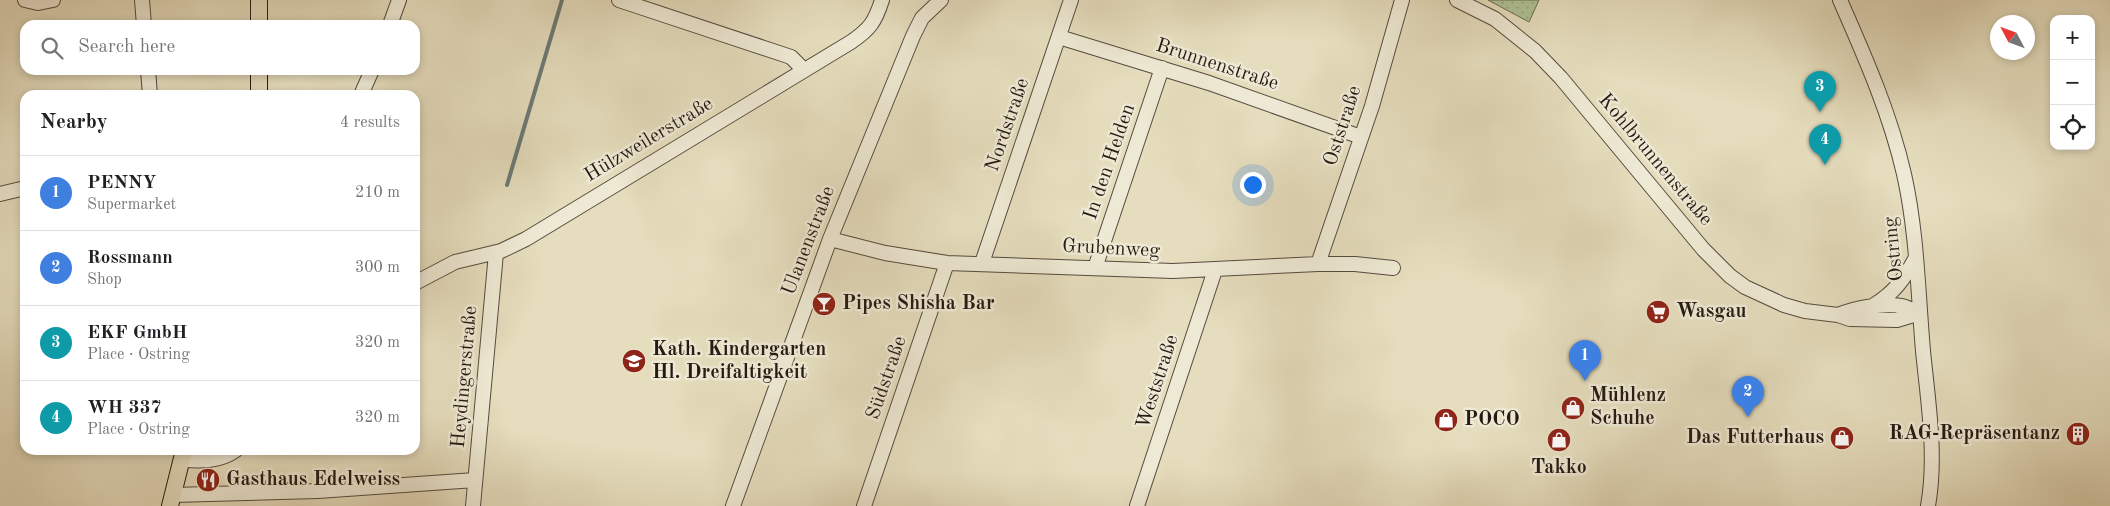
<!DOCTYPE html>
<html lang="en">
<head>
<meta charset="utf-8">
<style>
  :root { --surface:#fff; --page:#f6f6f6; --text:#202124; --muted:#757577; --line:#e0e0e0; --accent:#8f2418 }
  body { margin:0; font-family:"Old Standard TT",serif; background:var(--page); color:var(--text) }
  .controls { position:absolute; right:15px; top:15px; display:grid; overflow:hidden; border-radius:10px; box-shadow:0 2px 8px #0003 }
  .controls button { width:45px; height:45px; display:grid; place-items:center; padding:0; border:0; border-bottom:1px solid var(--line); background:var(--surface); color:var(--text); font:25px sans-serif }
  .compass { position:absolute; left:1990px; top:15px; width:45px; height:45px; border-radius:50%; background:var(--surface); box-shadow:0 2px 8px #0003; rotate:311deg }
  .you { position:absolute; left:1252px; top:184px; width:18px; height:18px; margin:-12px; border:4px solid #fff; border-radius:50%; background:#1a73e8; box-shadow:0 0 0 8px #1a73e833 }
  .badge { display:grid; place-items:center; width:32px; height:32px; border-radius:50%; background:var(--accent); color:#fff; font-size:16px; font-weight:700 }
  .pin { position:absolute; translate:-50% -41px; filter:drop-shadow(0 1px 2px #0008) }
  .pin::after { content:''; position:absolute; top:26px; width:18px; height:15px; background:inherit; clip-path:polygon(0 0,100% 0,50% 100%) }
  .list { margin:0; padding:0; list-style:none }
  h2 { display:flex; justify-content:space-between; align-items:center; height:65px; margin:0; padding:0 20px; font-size:21px }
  h2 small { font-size:16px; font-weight:400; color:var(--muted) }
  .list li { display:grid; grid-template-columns:32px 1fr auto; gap:15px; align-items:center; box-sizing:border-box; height:75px; padding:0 20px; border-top:1px solid var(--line) }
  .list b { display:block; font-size:19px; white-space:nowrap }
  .list p { margin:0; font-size:16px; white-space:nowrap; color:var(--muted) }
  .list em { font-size:16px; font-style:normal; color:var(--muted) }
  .icon { flex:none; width:28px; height:28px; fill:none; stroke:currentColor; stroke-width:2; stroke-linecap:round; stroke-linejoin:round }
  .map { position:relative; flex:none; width:2110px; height:506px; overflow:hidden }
  .search { position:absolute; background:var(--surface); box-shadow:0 2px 8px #0003; left:20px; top:20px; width:400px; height:55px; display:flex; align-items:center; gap:12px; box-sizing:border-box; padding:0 18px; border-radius:15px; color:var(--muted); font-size:19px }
  .panel { position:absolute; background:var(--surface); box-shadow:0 2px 8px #0003; left:20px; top:90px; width:400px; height:365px; border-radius:15px }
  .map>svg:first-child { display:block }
  .park { fill:url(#park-dots); stroke:#6b6e54 }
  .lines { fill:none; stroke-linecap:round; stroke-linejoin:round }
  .stream { stroke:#6b7a77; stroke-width:4 }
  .minor-casing { stroke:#564b3e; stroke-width:16 }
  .major-casing { stroke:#261a13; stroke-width:18 }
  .minor { stroke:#eee9d4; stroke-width:14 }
  .major { stroke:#e5ddbd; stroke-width:16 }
  .labels { text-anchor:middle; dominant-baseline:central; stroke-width:5; stroke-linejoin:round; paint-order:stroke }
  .street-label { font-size:20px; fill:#261a13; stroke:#eee9d4 }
  .poi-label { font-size:20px; font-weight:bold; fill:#261a13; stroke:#eee9d4; text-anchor:start }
</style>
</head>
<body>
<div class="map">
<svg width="2110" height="506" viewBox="0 0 2110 506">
  <defs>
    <pattern id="park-dots" width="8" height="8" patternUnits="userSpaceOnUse" patternTransform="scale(1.25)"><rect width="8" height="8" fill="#b0c294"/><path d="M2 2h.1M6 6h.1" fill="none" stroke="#97a67f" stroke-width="1.8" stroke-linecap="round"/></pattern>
  </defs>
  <rect width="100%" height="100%" fill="#e5ddbd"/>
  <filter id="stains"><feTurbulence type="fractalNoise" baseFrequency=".004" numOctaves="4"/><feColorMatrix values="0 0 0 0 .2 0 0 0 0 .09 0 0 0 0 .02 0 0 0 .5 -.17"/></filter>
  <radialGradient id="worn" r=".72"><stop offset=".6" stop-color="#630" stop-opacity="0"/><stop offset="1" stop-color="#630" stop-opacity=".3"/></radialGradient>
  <path class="park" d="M1488 0H1539L1529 22Z"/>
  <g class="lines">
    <path class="stream" d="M507 185 562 0"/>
    <g class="minor-casing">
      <path id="minor" d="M25 0 38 3 53 0
        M142 0 144 25
        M619 0 791 57 804 70
        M1457 0 1495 19 1535 51 1561 78 1703 249 1730 276 1745 287 1784 305 1805 311 1838 315 1850 319 1897 320 1920 313
        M1840 0C1865 57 1890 113 1904 174 1917 232 1918 292 1923 351 1928 402 1937 455 1928 506
        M390 25 399 0
        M1059 37 1209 83 1361 137
        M148 70 150 95
        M361 95 372 70
        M0 194 25 188
        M830 239 885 253 947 263 1173 271 1318 264H1355L1393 268
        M982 263 1071 0
        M1318 264 1372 106 1402 0
        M1095 268 1162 68
        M415 283 455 262 501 251 526 239 851 42C870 29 875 22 882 0
        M1874 305C1894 293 1904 279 1915 259
        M1838 315C1856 308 1881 303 1901 306 1907 307 1914 311 1920 313
        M182 460C202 461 219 462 236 450
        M173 495 318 491 475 480
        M473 506 496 253
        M733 506 830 239 913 36 922 18 941 0
        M864 506 947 263
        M1137 506 1215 270"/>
    </g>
    <g class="major-casing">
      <path id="major" d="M259 25V0
        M259 70V95
        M170 506 184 450"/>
    </g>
    <use href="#minor" class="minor"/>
    <use href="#major" class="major"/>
  </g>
  <defs>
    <g id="bar-disc" transform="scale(1.25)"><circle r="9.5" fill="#8f2418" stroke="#eee9d4"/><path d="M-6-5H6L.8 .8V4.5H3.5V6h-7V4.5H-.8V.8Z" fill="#fff"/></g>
    <g id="supermarket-disc" transform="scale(1.25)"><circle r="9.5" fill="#8f2418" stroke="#eee9d4"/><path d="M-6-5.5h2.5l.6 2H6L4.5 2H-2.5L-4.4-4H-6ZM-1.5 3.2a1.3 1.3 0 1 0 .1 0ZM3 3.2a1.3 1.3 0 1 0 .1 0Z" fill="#fff"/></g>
    <g id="school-disc" transform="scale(1.25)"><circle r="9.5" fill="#8f2418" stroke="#eee9d4"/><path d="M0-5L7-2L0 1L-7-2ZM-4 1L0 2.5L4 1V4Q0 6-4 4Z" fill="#fff"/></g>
    <g id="shop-disc" transform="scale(1.25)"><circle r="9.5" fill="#8f2418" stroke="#eee9d4"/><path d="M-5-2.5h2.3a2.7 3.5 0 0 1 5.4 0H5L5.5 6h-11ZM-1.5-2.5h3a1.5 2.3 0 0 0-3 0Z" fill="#fff"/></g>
    <g id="building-disc" transform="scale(1.25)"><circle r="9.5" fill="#8f2418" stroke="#eee9d4"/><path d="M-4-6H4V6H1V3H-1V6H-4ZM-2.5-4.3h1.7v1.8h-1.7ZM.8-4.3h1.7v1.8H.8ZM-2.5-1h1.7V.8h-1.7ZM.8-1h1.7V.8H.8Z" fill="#fff"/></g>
    <g id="restaurant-disc" transform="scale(1.25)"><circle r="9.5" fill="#8f2418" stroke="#eee9d4"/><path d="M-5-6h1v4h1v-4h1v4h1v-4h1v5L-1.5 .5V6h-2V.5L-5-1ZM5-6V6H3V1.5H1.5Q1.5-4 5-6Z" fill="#fff"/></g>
  </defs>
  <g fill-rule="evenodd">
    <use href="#bar-disc" x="824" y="304"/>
    <use href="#supermarket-disc" x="1658" y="312"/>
    <use href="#school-disc" x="634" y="361"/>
    <use href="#shop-disc" x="1573" y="408"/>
    <use href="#shop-disc" x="1446" y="420"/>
    <use href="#building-disc" x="2078" y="434"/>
    <use href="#shop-disc" x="1842" y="438"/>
    <use href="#shop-disc" x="1559" y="440"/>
    <use href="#restaurant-disc" x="208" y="480"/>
  </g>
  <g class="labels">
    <g class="street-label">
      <text transform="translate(1217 65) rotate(18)">Brunnenstraße</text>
      <text transform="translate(1008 125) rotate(-71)">Nordstraße</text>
      <text transform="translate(1343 126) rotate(-72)">Oststraße</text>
      <text transform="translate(649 140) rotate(-31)">Hülzweilerstraße</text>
      <text transform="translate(1655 160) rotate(50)">Kohlbrunnenstraße</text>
      <text transform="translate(1110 162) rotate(-71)">In den Helden</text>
      <text transform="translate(809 241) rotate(-69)">Ulanenstraße</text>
      <text transform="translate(1111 249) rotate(3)">Grubenweg</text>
      <text transform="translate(1894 249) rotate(-96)">Ostring</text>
      <text transform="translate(465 377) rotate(-85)">Heydingerstraße</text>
      <text transform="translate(887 378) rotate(-71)">Südstraße</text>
      <text transform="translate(1158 382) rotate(-72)">Weststraße</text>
    </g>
    <g class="poi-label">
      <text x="842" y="304">Pipes Shisha Bar</text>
      <text x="1676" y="312">Wasgau</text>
      <text x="652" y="350">Kath. Kindergarten<tspan x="652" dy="23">Hl. Dreifaltigkeit</tspan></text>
      <text x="1590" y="396">Mühlenz<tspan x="1590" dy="23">Schuhe</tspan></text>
      <text x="1464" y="420">POCO</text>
      <text x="2060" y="434" text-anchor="end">RAG-Repräsentanz</text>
      <text x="1824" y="438" text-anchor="end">Das Futterhaus</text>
      <text x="1559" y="468" text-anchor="middle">Takko</text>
      <text x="226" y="480">Gasthaus Edelweiss</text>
    </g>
  </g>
  <rect width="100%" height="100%" filter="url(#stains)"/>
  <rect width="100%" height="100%" fill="url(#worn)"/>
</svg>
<div class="controls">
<button>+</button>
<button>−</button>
<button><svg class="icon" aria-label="locate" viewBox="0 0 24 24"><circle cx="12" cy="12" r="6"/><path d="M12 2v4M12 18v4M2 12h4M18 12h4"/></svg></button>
</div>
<svg class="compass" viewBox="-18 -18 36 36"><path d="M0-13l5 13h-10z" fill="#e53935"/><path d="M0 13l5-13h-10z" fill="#757577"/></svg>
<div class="you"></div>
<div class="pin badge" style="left:1585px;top:381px;background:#3f7fe0">1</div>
<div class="pin badge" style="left:1748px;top:417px;background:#3f7fe0">2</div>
<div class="pin badge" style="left:1820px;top:112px;background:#0f9aa8">3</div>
<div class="pin badge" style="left:1825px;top:165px;background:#0f9aa8">4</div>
<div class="search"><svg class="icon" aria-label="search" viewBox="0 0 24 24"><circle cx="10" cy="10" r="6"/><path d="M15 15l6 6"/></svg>Search here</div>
<section class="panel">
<h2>Nearby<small>4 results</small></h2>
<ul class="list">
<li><span class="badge" style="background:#3f7fe0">1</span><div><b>PENNY</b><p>Supermarket</p></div><em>210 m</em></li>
<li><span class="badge" style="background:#3f7fe0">2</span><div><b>Rossmann</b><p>Shop</p></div><em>300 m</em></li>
<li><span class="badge" style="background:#0f9aa8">3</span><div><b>EKF GmbH</b><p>Place · Ostring</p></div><em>320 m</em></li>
<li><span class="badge" style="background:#0f9aa8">4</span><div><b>WH 337</b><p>Place · Ostring</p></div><em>320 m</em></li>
</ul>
</section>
</div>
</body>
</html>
